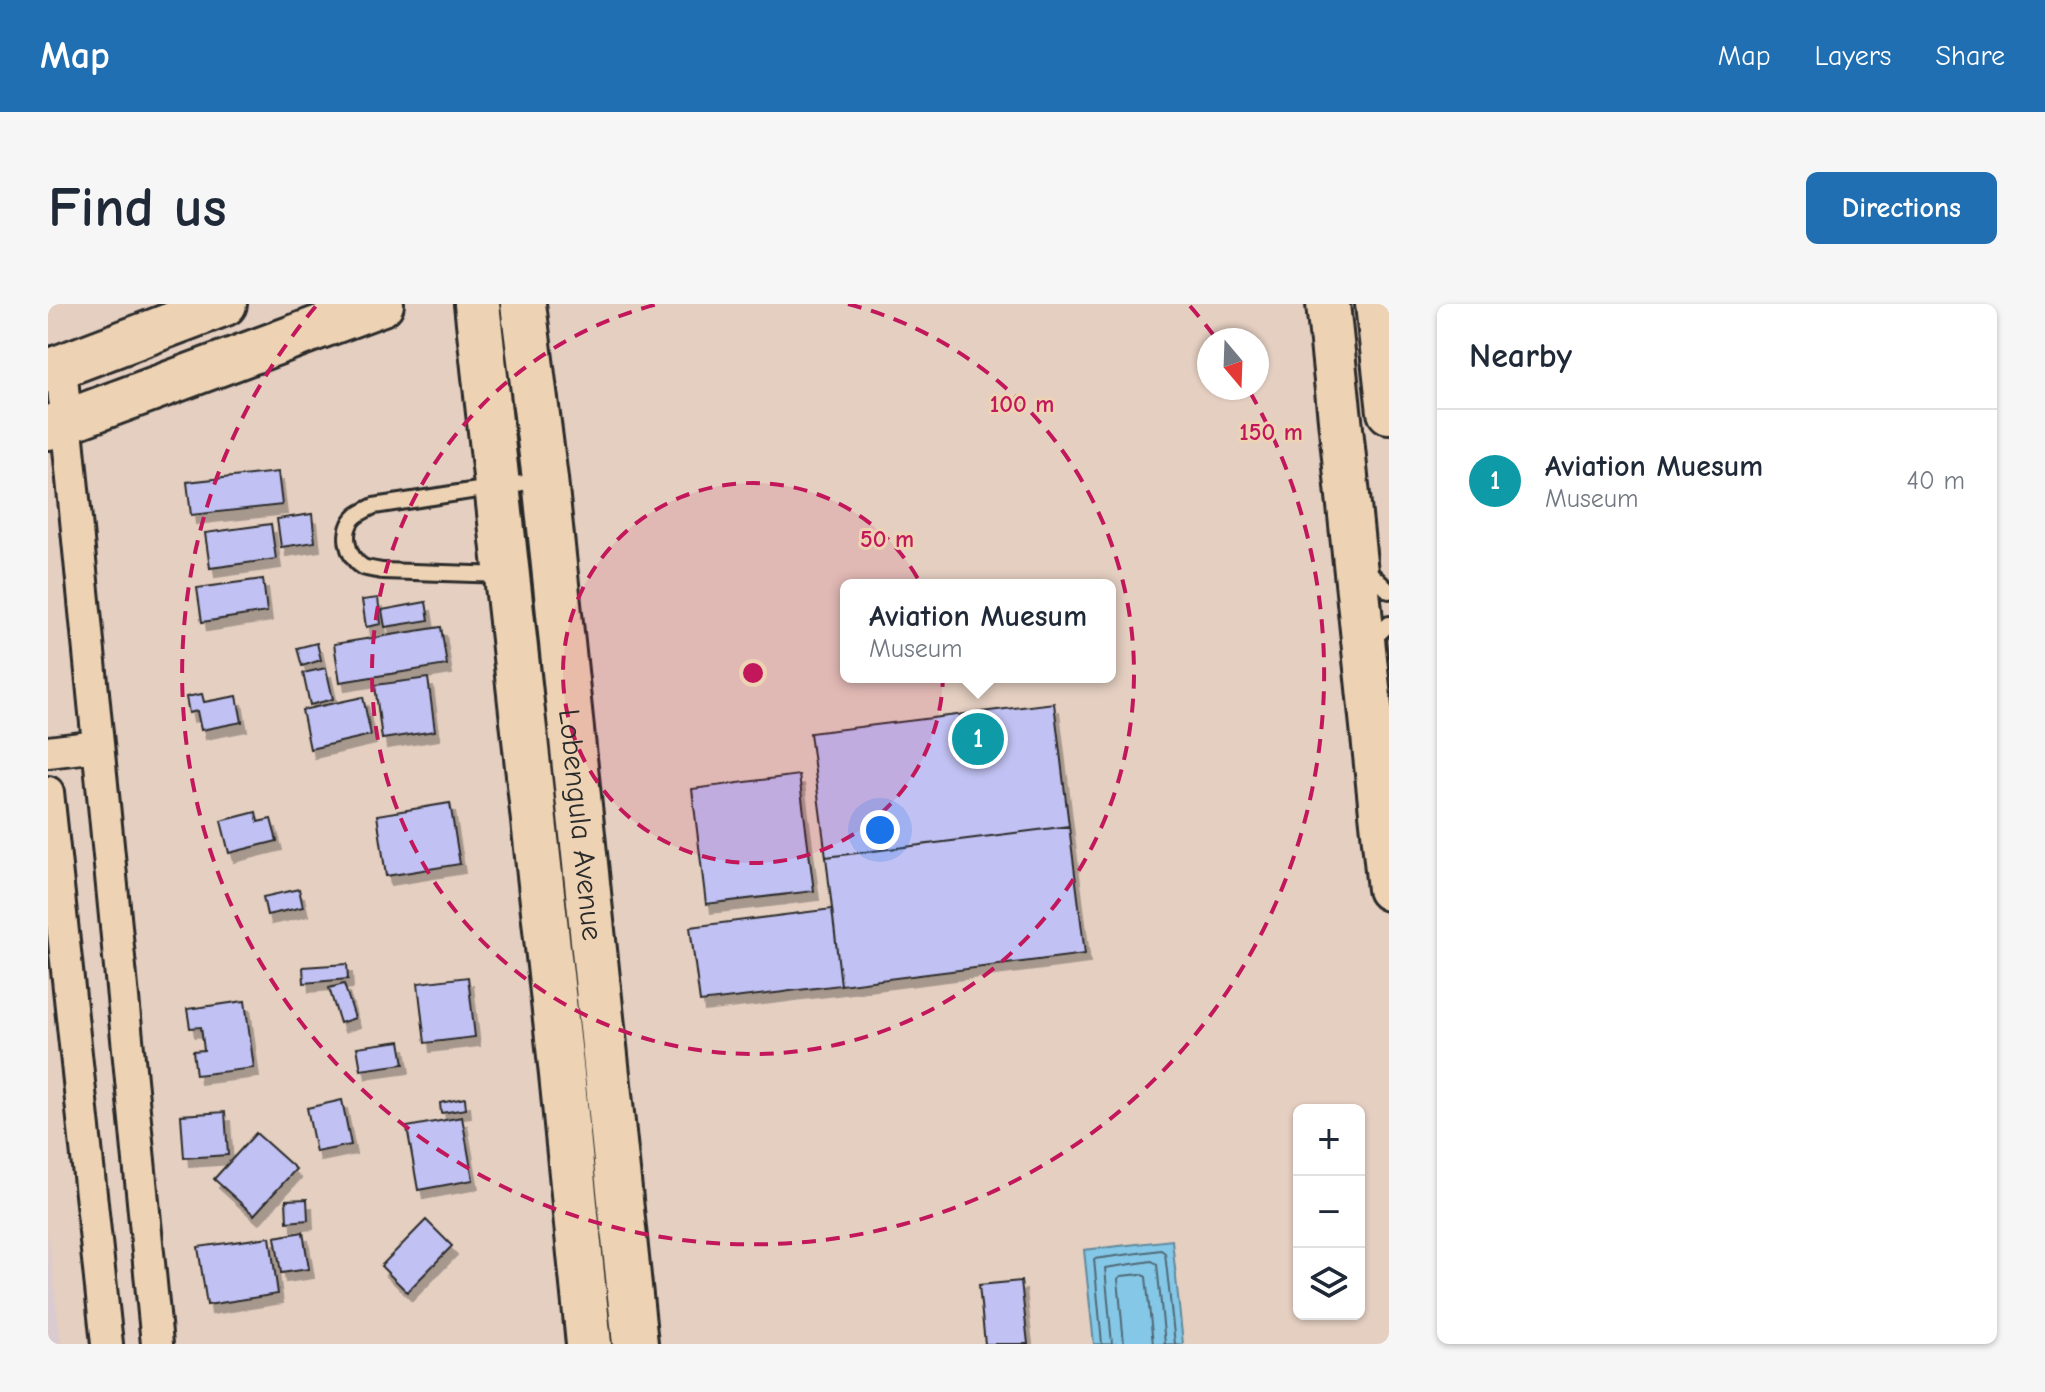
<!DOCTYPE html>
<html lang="en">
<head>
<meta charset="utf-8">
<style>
  :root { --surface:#fff; --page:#f6f6f7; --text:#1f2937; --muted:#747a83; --line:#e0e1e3; --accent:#1f6fb2 }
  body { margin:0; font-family:"Comic Neue",sans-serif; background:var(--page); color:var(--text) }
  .controls { position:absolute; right:24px; bottom:24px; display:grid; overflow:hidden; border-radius:12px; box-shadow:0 2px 6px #0004 }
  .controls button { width:72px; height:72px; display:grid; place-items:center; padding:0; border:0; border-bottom:2px solid var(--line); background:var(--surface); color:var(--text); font:40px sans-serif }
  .compass { position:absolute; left:1149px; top:24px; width:72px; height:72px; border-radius:50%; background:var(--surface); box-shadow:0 2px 6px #0004; rotate:161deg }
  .you { position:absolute; left:832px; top:526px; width:28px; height:28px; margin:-20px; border:6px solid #fff; border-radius:50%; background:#1a73e8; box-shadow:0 0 0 12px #1a73e833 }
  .badge { display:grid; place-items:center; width:52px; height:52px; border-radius:50%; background:var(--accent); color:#fff; font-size:26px; font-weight:700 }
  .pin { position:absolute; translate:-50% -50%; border:4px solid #fff; box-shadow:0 2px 8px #0006 }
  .popup { position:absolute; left:792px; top:275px; width:276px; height:104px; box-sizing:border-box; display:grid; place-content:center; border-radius:12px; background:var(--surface); filter:drop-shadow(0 2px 6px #0005); font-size:26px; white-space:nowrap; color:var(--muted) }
  .popup b { font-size:30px; color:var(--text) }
  .popup::after { content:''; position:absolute; left:50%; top:100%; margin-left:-16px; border:16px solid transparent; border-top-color:var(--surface) }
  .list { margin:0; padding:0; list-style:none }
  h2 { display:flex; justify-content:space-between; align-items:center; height:104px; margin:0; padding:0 32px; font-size:34px }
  h2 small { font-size:26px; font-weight:400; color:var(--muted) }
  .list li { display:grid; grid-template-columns:52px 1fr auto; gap:24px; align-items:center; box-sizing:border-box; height:144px; padding:0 32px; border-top:2px solid var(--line) }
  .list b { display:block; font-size:30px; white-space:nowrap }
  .list p { margin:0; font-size:26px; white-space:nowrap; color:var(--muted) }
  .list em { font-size:26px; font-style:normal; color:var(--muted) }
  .icon { flex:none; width:44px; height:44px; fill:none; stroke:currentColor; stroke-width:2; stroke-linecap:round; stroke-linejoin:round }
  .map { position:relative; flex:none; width:1341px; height:1040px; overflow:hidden; border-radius:12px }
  header { display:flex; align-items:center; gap:48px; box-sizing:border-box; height:112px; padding:0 40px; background:var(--accent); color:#fff }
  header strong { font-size:38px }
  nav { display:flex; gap:44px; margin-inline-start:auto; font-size:28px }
  .intro { display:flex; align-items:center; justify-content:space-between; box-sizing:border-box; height:192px; padding:0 48px }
  h1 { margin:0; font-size:56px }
  .button { padding:20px 36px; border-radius:12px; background:var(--accent); color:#fff; font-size:28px; font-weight:700 }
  main { display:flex; gap:48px; padding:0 48px }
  aside { flex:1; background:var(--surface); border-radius:12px; box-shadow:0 2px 6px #0004 }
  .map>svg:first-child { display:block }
  .built { fill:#dacbd0 }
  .water { fill:#85c7e6; stroke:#61899b; stroke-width:2 }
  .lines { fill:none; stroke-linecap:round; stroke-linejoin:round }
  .shore { stroke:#4f6976; stroke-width:2 }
  .building { fill:#c1c1f3; stroke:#2b2b2b; stroke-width:2; filter:url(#shadow) }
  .lane-casing { stroke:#2b2b2b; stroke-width:20 }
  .street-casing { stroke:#2b2b2b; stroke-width:36 }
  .secondary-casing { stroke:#2b2b2b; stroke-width:48 }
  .highway-casing { stroke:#2b2b2b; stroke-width:50 }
  .lane { stroke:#edd3b4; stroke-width:14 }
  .street { stroke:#edd3b4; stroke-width:30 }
  .secondary { stroke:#edd3b4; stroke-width:42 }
  .highway { stroke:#edd3b4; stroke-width:44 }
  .ring { fill:none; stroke:#c2185b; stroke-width:4; stroke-dasharray:14 10 }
  .labels { text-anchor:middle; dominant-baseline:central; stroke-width:6; stroke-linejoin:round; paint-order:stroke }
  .street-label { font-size:30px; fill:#2b2b2b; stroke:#edd3b4 }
  .centre { fill:#c2185b; stroke:#edd3b4; stroke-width:4 }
  .ring-label { font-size:24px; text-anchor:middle; font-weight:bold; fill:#c2185b; stroke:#edd3b4; stroke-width:6; stroke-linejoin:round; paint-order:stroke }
</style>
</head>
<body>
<header>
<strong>Map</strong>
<nav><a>Map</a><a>Layers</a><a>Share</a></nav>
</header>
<div class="intro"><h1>Find us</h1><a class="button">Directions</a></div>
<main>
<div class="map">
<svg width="1341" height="1040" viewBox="0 0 1341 1040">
  <defs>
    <filter id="shadow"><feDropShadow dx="5" dy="9" stdDeviation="0" flood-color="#0004"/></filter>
  </defs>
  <rect width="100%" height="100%" fill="#e4cfc1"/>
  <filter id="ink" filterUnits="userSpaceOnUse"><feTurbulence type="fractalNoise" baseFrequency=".0125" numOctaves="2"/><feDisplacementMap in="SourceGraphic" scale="16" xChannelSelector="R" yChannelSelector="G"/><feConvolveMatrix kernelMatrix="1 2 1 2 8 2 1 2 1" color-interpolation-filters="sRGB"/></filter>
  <g filter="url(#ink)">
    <path class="built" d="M0 927 13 1040H0Z"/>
    <path class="water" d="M1124 936 1135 1040H1046L1036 946Z"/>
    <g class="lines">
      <path class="shore" d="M1054 1040 1046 955 1113 946 1117 949 1127 1040
        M1064 1040 1057 964 1104 957 1109 960 1117 1040
        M1076 1040 1070 975 1073 972 1094 970 1098 973 1105 1040"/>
    </g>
    <path class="building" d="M230 168 234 201 143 211 139 178Z
      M264 210 267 238 233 243 229 215Z
      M223 220 228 255 162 264 157 229Z
      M215 275 219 308 154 318 149 284Z
      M330 294 333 320 318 323 314 296Z
      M378 298 381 316 337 323 334 306Z
      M393 323 399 361 292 378 286 340Z
      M269 339 273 356 254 362 249 344Z
      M278 364 285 395 262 401 255 369Z
      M380 374 387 427 334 435 327 381Z
      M154 390 156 398 189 392 194 418 153 426 149 407 141 409 138 393Z
      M315 393 323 431 262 445 254 406Z
      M1006 399 1021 522 778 553 762 429Z
      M751 471 766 587 658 600 644 485Z
      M402 499 412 560 338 572 329 511Z
      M208 508 210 518 223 515 229 537 181 549 173 517Z
      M1021 522 1037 650 793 681 778 553Z
      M251 585 255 603 219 611 215 593Z
      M784 605 793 681 652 698 642 623Z
      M299 660 300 675 256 679 255 663Z
      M420 673 427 733 377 739 370 679Z
      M296 680 307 714 292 719 281 684Z
      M197 697 206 764 148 771 145 747 156 746 153 723 142 724 139 705Z
      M352 737 356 760 313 766 309 743Z
      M417 794 418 805 393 809 392 799Z
      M294 796 303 841 268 848 259 804Z
      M177 808 180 851 136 854 133 811Z
      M414 813 425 876 370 886 359 823Z
      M208 829 248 865 206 911 166 875Z
      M259 895 260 916 239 918 238 896Z
      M378 916 404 942 359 988 333 962Z
      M255 928 261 965 233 969 227 933Z
      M222 933 230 990 159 1001 150 943Z
      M973 977 980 1040H937L931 981Z"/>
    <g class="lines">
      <g class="lane-casing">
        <path id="lane" d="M1318 265 1341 287
          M456 271 335 267C329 266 320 265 315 263 298 253 293 225 308 212 313 208 320 205 326 202L494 176
          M1322 338 1341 320"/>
      </g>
      <g class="street-casing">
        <path id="street" d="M13 63 109 1040
          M0 448 50 442
          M0 488 59 1040"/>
      </g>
      <g class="secondary-casing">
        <path id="secondary" d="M1280 0 1341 585
          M1329 0 1341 108
          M0 67 177 0
          M0 124 334 0"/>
      </g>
      <g class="highway-casing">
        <g id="highway">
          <path d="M429 0 514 770 541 1040"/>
          <path id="s1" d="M475 0 497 175 587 1040"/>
        </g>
      </g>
      <use href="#lane" class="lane"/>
      <use href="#street" class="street"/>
      <use href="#secondary" class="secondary"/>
      <use href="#highway" class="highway"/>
    </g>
  </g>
  <circle cx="705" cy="369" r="190" fill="#c2185b" fill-opacity=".12"/>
  <g class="ring">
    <circle cx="705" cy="369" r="190"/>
    <path d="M800 0A381 381 0 1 1 610 0"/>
    <path d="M1142 2A571 571 0 0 1 1167 33M1202 88A571 571 0 1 1 268 2"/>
  </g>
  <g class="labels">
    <g class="street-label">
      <text stroke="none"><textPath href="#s1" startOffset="524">Lobengula Avenue</textPath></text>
    </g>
  </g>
  <circle cx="705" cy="369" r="12" class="centre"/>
  <g class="ring-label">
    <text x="974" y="108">100 m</text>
    <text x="1223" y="136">150 m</text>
    <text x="839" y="243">50 m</text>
  </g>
</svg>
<div class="controls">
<button>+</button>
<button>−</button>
<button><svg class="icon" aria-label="layers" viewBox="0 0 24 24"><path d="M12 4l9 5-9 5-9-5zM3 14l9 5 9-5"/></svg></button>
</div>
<svg class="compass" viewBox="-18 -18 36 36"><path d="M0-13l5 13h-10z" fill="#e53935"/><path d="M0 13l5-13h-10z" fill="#747a83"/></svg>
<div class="you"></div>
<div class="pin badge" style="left:930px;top:435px;background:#0f9aa8">1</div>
<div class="popup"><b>Aviation Muesum</b>Museum</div>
</div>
<aside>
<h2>Nearby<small></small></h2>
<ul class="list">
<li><span class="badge" style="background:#0f9aa8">1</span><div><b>Aviation Muesum</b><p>Museum</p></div><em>40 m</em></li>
</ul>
</aside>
</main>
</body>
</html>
